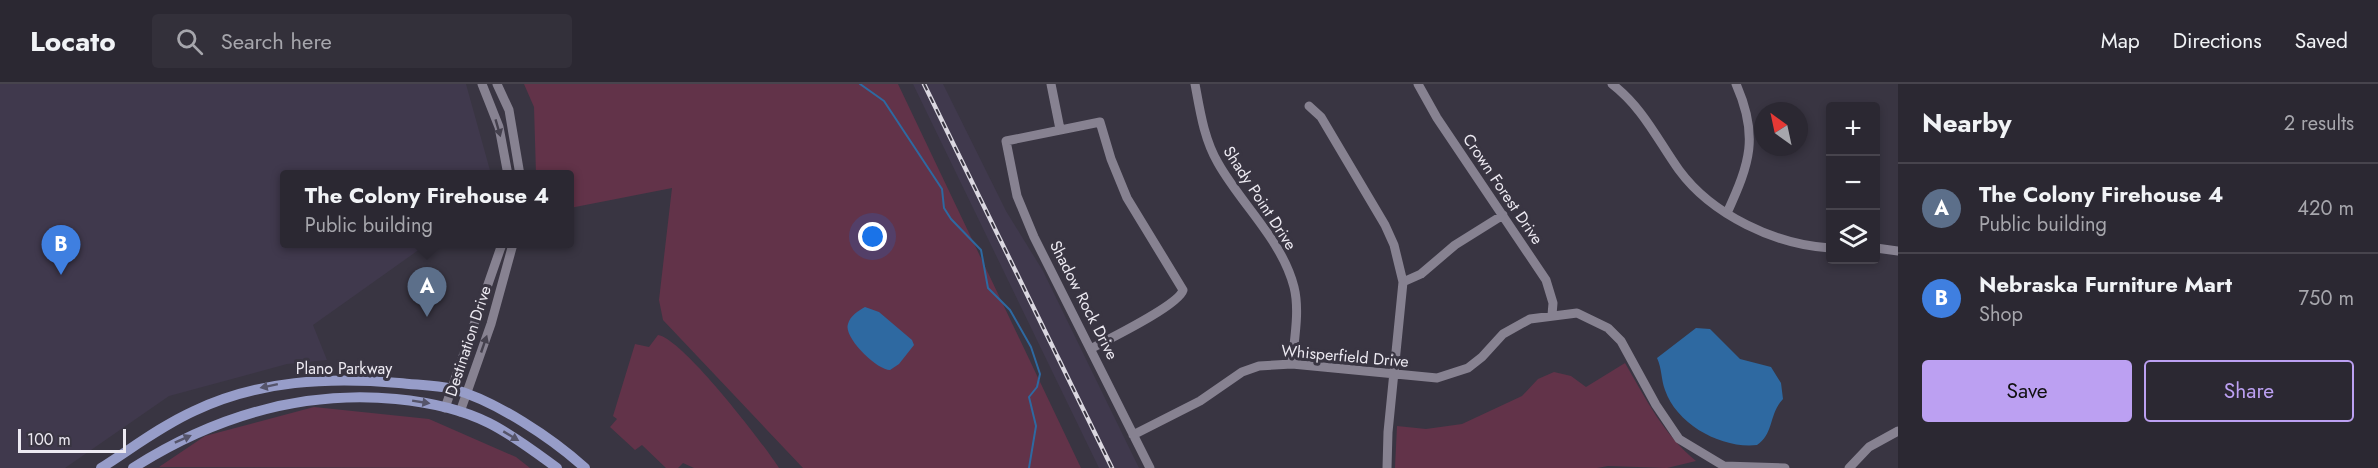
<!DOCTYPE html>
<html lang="en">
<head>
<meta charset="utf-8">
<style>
  :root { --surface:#2b2832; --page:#33303a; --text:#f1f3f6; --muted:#a6a6ac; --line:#47444d; --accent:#bca0f2 }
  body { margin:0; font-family:Jost,sans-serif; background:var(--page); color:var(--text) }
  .controls { position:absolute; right:18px; top:18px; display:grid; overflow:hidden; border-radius:6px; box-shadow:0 3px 9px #0003 }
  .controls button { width:54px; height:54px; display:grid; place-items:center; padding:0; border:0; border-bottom:2px solid var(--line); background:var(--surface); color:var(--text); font:30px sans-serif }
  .compass { position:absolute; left:1754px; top:18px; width:54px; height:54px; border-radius:50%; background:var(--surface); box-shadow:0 3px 9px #0003; rotate:327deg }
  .scale { position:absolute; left:18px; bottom:15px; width:108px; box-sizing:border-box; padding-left:6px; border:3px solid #edeaf2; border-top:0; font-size:16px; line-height:21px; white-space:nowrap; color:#edeaf2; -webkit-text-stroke:4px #393542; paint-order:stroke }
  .you { position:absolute; left:873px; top:153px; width:21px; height:21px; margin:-15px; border:4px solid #fff; border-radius:50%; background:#1a73e8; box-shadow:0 0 0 9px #1a73e833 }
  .badge { display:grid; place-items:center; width:39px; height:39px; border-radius:50%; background:var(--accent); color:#fff; font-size:20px; font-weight:700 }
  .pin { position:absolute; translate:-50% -50px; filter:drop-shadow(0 2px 3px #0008) }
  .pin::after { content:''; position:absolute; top:32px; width:21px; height:18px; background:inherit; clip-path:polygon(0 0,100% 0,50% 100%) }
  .popup { position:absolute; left:280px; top:86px; width:294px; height:78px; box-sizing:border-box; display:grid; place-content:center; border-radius:6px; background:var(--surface); filter:drop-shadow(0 2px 4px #0005); font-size:20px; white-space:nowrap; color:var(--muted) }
  .popup b { font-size:22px; color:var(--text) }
  .popup::after { content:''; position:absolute; left:50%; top:100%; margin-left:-12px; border:12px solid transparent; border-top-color:var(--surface) }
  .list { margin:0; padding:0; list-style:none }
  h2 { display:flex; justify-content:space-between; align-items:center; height:78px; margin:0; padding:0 24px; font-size:26px }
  h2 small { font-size:20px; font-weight:400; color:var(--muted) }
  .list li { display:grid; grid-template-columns:39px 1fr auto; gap:18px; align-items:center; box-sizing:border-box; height:90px; padding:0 24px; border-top:2px solid var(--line) }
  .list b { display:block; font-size:22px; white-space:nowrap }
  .list p { margin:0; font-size:20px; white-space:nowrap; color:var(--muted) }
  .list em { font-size:20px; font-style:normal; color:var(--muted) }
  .actions { display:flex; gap:12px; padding:18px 24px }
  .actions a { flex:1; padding:14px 0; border:2px solid var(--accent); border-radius:6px; text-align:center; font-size:21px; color:var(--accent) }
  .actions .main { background:var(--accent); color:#111 }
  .icon { flex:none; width:33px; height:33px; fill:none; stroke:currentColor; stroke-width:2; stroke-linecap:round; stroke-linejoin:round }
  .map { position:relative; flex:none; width:1898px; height:384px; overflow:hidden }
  header { display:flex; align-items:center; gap:36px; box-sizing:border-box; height:84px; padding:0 30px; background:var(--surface); border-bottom:2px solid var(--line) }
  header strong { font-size:28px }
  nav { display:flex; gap:33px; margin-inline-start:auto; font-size:21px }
  .search { width:420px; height:54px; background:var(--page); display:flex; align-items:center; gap:15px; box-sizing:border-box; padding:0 21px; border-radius:6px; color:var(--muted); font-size:22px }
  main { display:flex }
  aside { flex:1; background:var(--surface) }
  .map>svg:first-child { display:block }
  .built { fill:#40394d }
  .green { fill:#623349 }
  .water { fill:#2e69a1 }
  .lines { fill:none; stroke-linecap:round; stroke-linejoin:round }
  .stream { stroke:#2e69a1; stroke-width:2 }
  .minor { stroke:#878291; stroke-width:9 }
  .major { stroke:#979dc9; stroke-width:10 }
  .rail-casing { stroke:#dad7e0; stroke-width:4.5 }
  .rail { stroke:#393542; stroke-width:2; stroke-dasharray:7; stroke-linecap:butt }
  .oneway { fill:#45414e }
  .oneway2 { fill:#55546a }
  .labels { text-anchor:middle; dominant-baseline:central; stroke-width:6; stroke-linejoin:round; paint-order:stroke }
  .street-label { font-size:16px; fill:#edeaf2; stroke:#393542 }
</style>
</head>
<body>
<header>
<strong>Locato</strong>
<div class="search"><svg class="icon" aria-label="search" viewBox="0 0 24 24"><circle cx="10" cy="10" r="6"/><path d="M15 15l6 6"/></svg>Search here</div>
<nav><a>Map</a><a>Directions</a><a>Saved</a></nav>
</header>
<main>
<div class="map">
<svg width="1898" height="384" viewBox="0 0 1898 384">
  <rect width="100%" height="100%" fill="#393542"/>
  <path class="built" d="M0 0H466L491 90 284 91V160H427L313 241 327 276 287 280 169 312 65 384H0Z
    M913 0H943L1006 127 1043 187 1139 384H1099Z"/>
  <path class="green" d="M524 0H898L1081 384H803L663 236 659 216 672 104 570 124V91L536 90 534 23Z
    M658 251C683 255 763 359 779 384H694L683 379 678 384H666L642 361 635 366 610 343 617 335 613 332 635 260 649 263Z
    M1625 279C1646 315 1663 350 1696 377L1667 384 1608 382 1597 384H1395L1397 342 1426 345 1462 340 1522 312 1538 295 1554 288 1571 292 1586 303Z
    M314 323 429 335 516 373 530 384 159 383 205 352Z"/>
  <path class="water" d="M865 223 879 228 912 256 914 261 899 280 890 286C877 286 843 253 848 240 850 232 858 227 865 223Z
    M1696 244 1710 245 1740 275 1771 283 1781 299 1783 315C1769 329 1774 350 1757 361 1722 365 1677 341 1665 306 1661 295 1662 285 1657 274Z"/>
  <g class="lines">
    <path class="stream" d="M860 0 884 17 942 105 944 124 951 135 981 166 988 204 1010 226 1031 263 1040 290 1037 303 1029 313 1036 342 1029 384"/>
    <path class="minor" d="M482 0 499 43 508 91
      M497 0 509 26 520 91
      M1051 0 1060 45
      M1195 0C1200 27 1204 55 1218 79 1241 120 1282 156 1294 203 1300 227 1294 256 1292 280
      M1418 0 1437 34 1546 196 1553 219 1552 231
      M1612 0C1643 24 1657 55 1679 86 1712 131 1776 161 1830 164
      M1309 22 1321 33 1385 141 1394 161 1403 198 1388 348 1387 384
      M1727 129C1750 79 1759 52 1736 0
      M1876 164 1898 167
      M1403 198 1421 190 1455 161 1503 131
      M1092 264C1109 255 1179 221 1183 206L1127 114 1111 75 1100 38 1006 57 1017 112 1034 153 1150 384
      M445 324 502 160
      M460 328 491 240 513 160
      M1133 351 1200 317 1242 288 1259 282 1292 280 1437 294 1468 284 1482 273 1503 250 1530 235 1577 229 1608 244 1621 257 1656 321 1679 355 1724 382 1785 384
      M1849 384 1869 363 1898 347"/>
    <path class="major" d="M101 384C131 365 161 342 194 327 259 296 329 293 399 299 416 301 435 301 453 305 496 317 552 354 585 384
      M133 384C213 333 300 306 396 315 427 318 461 325 489 339 513 351 535 368 557 384"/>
    <g class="rail-casing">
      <path id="rail" d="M924 0 1112 384"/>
    </g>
    <use href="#rail" class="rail"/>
  </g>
  <defs><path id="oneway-solid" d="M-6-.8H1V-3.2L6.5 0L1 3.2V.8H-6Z" transform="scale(1.5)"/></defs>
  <g class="oneway">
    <use href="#oneway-solid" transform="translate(498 44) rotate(74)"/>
    <use href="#oneway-solid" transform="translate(484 260) rotate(-71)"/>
  </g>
  <g class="oneway2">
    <use href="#oneway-solid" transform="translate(269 302) rotate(168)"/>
    <use href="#oneway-solid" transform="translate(421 318) rotate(9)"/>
    <use href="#oneway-solid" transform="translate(511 352) rotate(31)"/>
    <use href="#oneway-solid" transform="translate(183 355) rotate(-24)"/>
  </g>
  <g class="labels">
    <g class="street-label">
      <text transform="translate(1503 105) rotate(56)">Crown Forest Drive</text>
      <text transform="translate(1260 114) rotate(57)">Shady Point Drive</text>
      <text transform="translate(1084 216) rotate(63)">Shadow Rock Drive</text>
      <text transform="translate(468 257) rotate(-72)">Destination Drive</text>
      <text transform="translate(1345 272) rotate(5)">Whisperfield Drive</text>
      <text x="344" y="284">Plano Parkway</text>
    </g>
  </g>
</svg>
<div class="controls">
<button>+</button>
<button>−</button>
<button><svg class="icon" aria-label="layers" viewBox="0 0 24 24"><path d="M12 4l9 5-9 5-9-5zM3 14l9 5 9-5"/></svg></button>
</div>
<svg class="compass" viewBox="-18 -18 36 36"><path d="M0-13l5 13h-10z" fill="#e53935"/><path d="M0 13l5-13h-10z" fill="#a6a6ac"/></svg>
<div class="scale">100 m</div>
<div class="you"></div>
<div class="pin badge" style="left:427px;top:233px;background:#5c6f8a">A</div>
<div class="popup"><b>The Colony Firehouse 4</b>Public building</div>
<div class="pin badge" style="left:61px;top:191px;background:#3f7fe0">B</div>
</div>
<aside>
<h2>Nearby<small>2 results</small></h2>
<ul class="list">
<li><span class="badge" style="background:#5c6f8a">A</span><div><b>The Colony Firehouse 4</b><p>Public building</p></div><em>420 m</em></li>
<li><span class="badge" style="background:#3f7fe0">B</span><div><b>Nebraska Furniture Mart</b><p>Shop</p></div><em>750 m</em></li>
</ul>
<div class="actions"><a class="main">Save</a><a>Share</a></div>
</aside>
</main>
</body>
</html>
